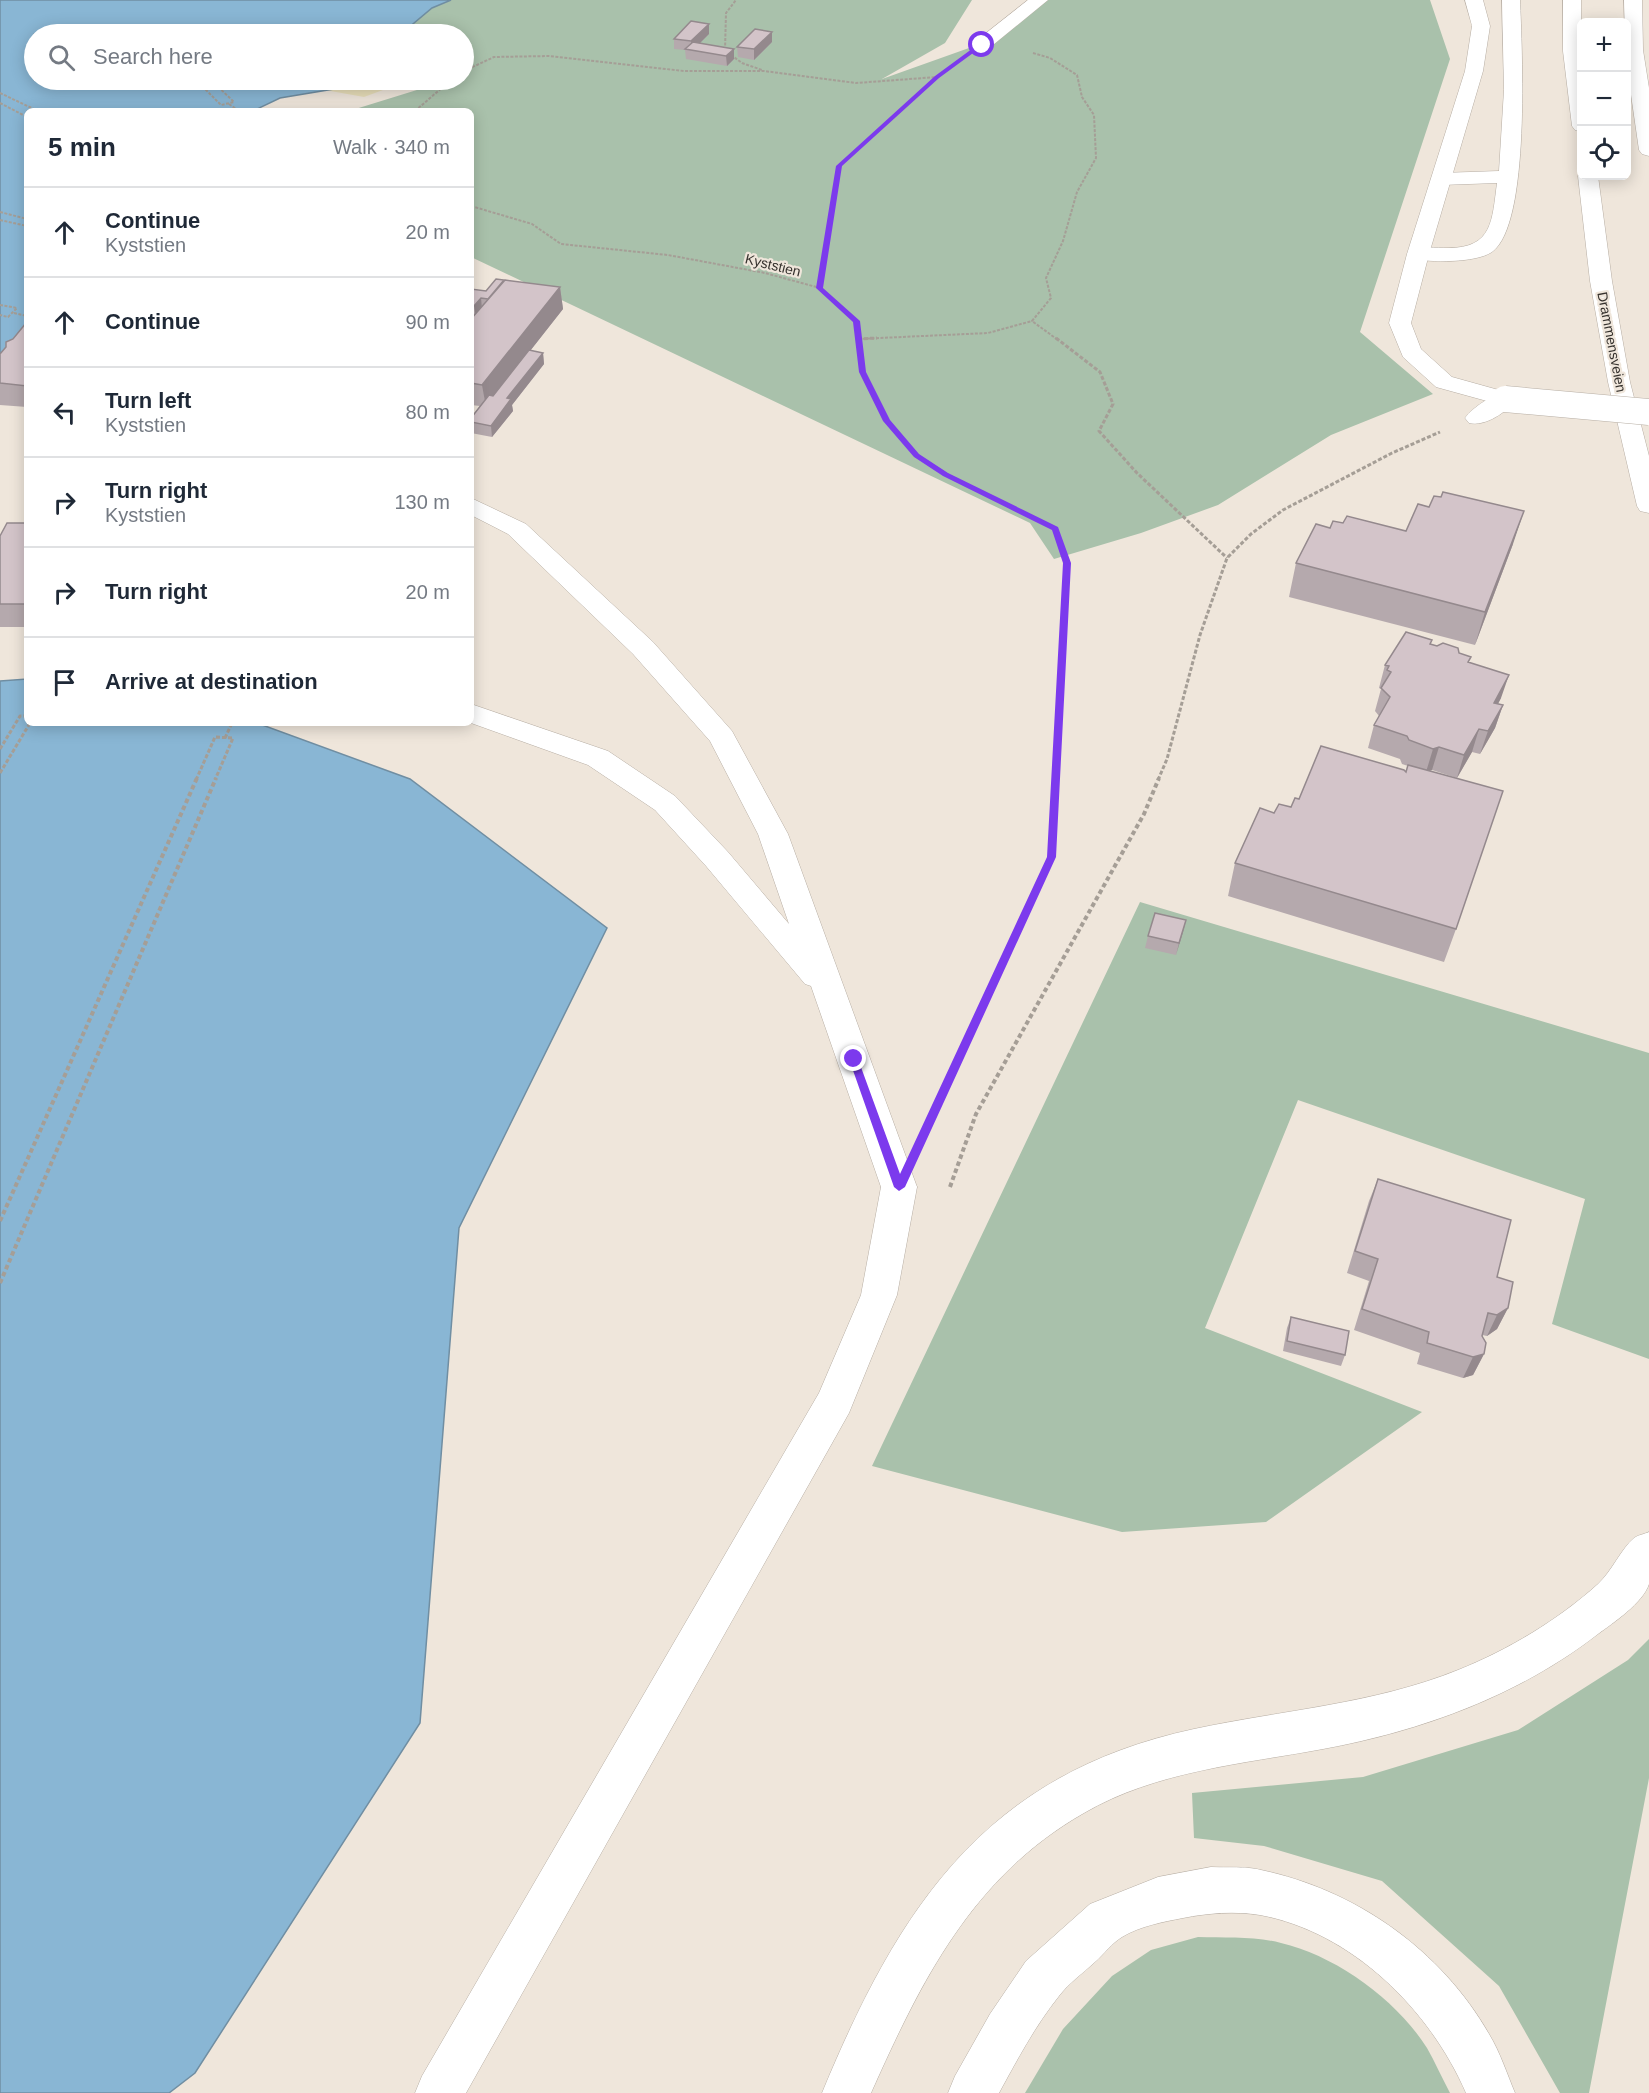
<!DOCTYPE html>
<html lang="en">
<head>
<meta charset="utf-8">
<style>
  :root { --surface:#fff; --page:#f2f2f3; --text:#1f2937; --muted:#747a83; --line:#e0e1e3 }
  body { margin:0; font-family:Arial,sans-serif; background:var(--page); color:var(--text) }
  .controls { position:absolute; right:18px; top:18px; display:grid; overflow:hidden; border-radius:9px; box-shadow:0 3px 15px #0003 }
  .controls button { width:54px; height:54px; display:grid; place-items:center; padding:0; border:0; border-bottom:2px solid var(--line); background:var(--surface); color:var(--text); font:30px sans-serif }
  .stop { position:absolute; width:18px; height:18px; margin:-14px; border:4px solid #7c3aed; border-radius:50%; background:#fff }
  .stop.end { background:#7c3aed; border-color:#fff; box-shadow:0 2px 6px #0008 }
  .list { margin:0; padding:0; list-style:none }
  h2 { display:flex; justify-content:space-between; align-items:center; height:78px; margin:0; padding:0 24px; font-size:26px }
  h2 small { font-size:20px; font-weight:400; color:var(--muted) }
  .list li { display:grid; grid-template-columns:39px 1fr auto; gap:18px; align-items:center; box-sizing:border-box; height:90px; padding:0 24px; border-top:2px solid var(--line) }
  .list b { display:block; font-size:22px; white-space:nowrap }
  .list p { margin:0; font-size:20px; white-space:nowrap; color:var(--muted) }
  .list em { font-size:20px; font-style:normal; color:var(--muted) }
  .icon { flex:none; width:33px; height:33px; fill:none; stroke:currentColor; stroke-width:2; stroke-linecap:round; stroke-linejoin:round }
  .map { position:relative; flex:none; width:1649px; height:2093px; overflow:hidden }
  .search { position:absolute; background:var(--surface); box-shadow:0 3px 15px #0003; left:24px; top:24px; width:450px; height:66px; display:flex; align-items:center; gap:15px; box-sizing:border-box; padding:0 21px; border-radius:33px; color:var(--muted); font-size:22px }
  .panel { position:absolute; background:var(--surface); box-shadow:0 3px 15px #0003; left:24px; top:108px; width:450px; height:618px; border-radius:9px }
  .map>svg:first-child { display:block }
  .green { fill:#a9c1ab }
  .sand { fill:#e8deb9 }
  .water { fill:#89b6d4; stroke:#708ea2; stroke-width:1.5 }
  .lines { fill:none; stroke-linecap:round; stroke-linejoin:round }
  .lane-casing { stroke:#b7aea4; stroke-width:1 }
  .street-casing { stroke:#b7aea4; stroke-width:1 }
  .highway-casing { stroke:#b7aea4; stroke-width:1 }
  .path-far2 { stroke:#a59e96; stroke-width:2; stroke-dasharray:3 1.5; stroke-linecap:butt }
  .path-far1 { stroke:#a59e96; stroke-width:3; stroke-dasharray:4 2; stroke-linecap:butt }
  .path { stroke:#a59e96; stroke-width:4; stroke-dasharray:4.5 3; stroke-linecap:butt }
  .lane { fill:#fff; fill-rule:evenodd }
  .street { fill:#fff; fill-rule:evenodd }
  .highway { fill:#fff; fill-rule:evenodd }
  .street-bridge-casing { stroke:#b7aea4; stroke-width:27; stroke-linecap:butt }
  .street-bridge { stroke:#fff; stroke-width:26 }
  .wall { fill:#b5a9ad }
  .shaded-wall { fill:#94898d }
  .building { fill:#d3c4c9; stroke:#94898d; stroke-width:1.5 }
  .route { fill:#7c3aed }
  .labels { text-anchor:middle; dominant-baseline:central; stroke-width:4.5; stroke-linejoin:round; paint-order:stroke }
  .far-street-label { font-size:14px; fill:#36322e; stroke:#efe6db }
</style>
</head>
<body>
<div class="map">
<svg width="1649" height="2093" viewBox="0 0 1649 2093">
  <rect width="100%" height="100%" fill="#efe6db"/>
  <path class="green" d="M451 0H972L945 43 882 79 969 48 1037 0H1430L1450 59 1360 332 1433 394 1331 435 1218 505 1141 533 1054 559 1030 523 471 257V111H349L433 85 441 80H464V34H433L407 28 432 8Z
    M1140 902 1649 1053V1359L1552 1324 1585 1199 1298 1100 1205 1328 1422 1412 1266 1522 1122 1532 872 1466Z
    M1649 1639V1778L1589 2093H1560L1499 1986 1382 1881 1264 1846 1194 1838 1192 1793 1363 1777 1518 1730 1628 1660Z
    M1198 1937C1225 1938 1255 1936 1281 1943 1336 1956 1396 1999 1427 2048 1435 2062 1442 2078 1450 2093H1025L1063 2029 1112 1976 1151 1950Z"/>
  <path class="sand" d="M378 80H410L364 97 325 90 370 83Z"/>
  <path class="water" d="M0 0H451L432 8 401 34H34V80H378L370 83 280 98 253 111H27V335L0 362Z
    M27 679V723H257L410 779 607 928 459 1228 420 1723 195 2073 169 2093H0V681Z"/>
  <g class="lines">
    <g class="lane-casing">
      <path id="lane" d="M1028 0H1048L988 49H976L973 45 976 41Z
        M1502 0H1520C1522 48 1531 224 1492 252 1476 263 1429 263 1411 258L1407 254 1411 250C1423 246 1435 248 1448 248 1493 248 1492 220 1497 183L1441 185 1434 183 1431 179 1434 175 1441 173 1499 171 1504 90Z
        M1505 392 1513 394 1517 399C1507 412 1485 427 1469 423L1465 418C1473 407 1492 395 1505 392Z
        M471 498 526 524 653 642 732 731 788 834 917 1187 911 1197 899 1201 887 1197 881 1187 811 986 805 984 706 866 655 810 588 765 471 723V704L608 751 675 796 728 852 789 924 758 834 710 741 633 654 508 534 471 515Z"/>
    </g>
    <g class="street-casing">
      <path id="street" d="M1465 0H1483L1490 26 1483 71 1429 254 1411 323 1421 349 1452 377 1513 394 1517 399 1513 404 1505 406 1436 387 1403 357 1389 323 1407 254 1465 71 1472 26Z
        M899 1173 911 1177 917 1187 897 1295 849 1413 466 2093H415L422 2076 819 1393 861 1295 881 1187 887 1177Z"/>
    </g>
    <g class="highway-casing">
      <path id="highway" d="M1563 0H1581L1582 132 1575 130 1572 126 1563 51Z
        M1624 0H1642L1643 50 1649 88V156L1642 154 1639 150 1626 60Z
        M1582 172V176H1598L1612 281 1630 382 1649 456V513L1640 511 1637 506 1608 382 1590 281 1578 176Z
        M1649 1532C1649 1545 1649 1572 1649 1584 1643 1603 1613 1623 1598 1634 1518 1696 1421 1731 1323 1749 1242 1764 1156 1771 1084 1813 972 1877 921 1981 871 2093H822C899 1907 985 1774 1194 1729 1283 1710 1374 1704 1458 1670 1508 1650 1558 1620 1598 1584 1612 1571 1621 1549 1634 1538 1638 1535 1645 1534 1649 1532Z
        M1211 1867C1227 1868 1246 1866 1261 1870 1356 1890 1441 1950 1489 2034 1500 2052 1507 2074 1515 2093H1466C1430 2010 1352 1932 1260 1915 1235 1911 1208 1913 1183 1918 1163 1922 1140 1926 1122 1937 1112 1943 1104 1954 1095 1962 1083 1973 1069 1983 1059 1996 1035 2026 1017 2060 999 2093H948L955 2076 990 2014 1026 1961 1090 1904 1158 1877Z"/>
    </g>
    <path class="path-far2" d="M725 50 726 13 736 0
      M1033 53 1050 58 1077 75 1082 97 1094 115 1096 158 1077 192 1063 241 1046 278 1051 298 1032 321 1058 340
      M731 55 742 63 762 70
      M464 71 494 57 549 56 684 71H764L856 83 937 77 950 68
      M196 80 221 105 234 102 211 80
      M0 93 38 111
      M0 103 27 117
      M229 104 239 111
      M415 111 451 80
      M471 206 532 224 561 244 668 255 765 273 820 288 856 321 858 340
      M0 212 27 219
      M0 220 27 226
      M820 288 839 166 936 78
      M0 305 17 308 8 317 0 315
      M14 313 27 316
      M858 339 988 333 1032 321"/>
    <path class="path-far1" d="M858 338 862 372 887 421 917 456 946 474 1056 529 1067 563 1056 780
      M1056 338 1100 372 1113 404 1099 431 1137 473 1227 558
      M858 339 877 338
      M225 738 232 723
      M0 749 20 716H27
      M0 773 30 723
      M196 780 215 737 233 738 215 780
      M1158 780 1167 759 1200 635 1227 558 1251 534 1283 510 1392 453 1440 432"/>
    <path class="path" d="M929 1123 1052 857 1056 778
      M950 1187 976 1114 1144 814 1159 778
      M0 1221 197 778
      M0 1283 216 778"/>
    <use href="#lane" class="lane"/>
    <use href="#street" class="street"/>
    <use href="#highway" class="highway"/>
    <g class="street-bridge-casing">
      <path id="street-bridge" d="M1505 399 1649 412"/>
    </g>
    <use href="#street-bridge" class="street-bridge"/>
  </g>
  <path class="wall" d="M709 24V34L700 43 734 59 727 66 686 59 685 50 674 49V39Z
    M772 42 754 60 738 57 737 47Z
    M560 287 563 309 530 351 543 353 544 364 512 405 513 411 492 437 471 433V418L480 406 471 405V319L473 317 471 316V289L486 291Z
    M27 318V407L0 405V354L26 324 25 320Z
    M27 523V627H0V536Z
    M1343 523 1513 544 1475 645 1289 597 1296 563 1330 528Z
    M1431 644 1459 653 1469 663 1501 698 1498 704 1503 705 1495 728 1480 754 1472 752 1457 778 1432 770 1429 771 1456 929 1444 962 1228 896 1235 863 1274 813 1291 807 1299 799 1406 772 1408 766 1402 764 1400 759 1368 748 1374 725 1379 716 1375 711 1381 689 1379 688 1385 665Z
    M1186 920 1176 955 1145 948 1148 936Z
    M1378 1179 1497 1277 1508 1308 1497 1329 1487 1336 1482 1335 1484 1354 1473 1375 1463 1378 1417 1364 1420 1353 1354 1330 1369 1281 1347 1273 1369 1201Z
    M1291 1317 1345 1355 1341 1366 1283 1351 1287 1328Z"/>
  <path class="shaded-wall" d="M709 24V34L692 51 691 41Z
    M772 32V42L754 60V49Z
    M734 49V59L727 66 726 56Z
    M560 287 563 309 486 407 482 385Z
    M481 298 482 309 476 317 474 306Z
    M543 353 544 364 512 405 513 411 492 437 491 426 507 398Z
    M1524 511 1513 544 1475 645 1485 612Z
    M1509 675 1501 698 1486 726 1494 703Z
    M1503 705 1495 728 1480 754 1488 731Z
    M1479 729 1472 752 1457 778 1464 755Z
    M1439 747 1432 770 1426 772 1433 749Z
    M1186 920 1183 932 1176 955 1179 943Z
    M1508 1308 1497 1329 1487 1336 1497 1315Z
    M1484 1354 1473 1375 1463 1378 1473 1357Z"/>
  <path class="building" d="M691 21 709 24 691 41 674 39Z
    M755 29 772 32 754 49 737 47Z
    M693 42 734 49 726 56 685 49Z
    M496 279 504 280 488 299 481 298 474 306 471 305V289L486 291Z
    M505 280 560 287 482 385 471 383V319Z
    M27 318V386L0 383V354L6 347V342L13 339 26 323 25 320Z
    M529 350 543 353 507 398 511 399 491 426 471 422V418L489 395 493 396Z
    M1443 492 1524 511 1485 612 1296 563 1316 524 1330 528 1333 521 1343 523 1347 516 1406 531 1418 504 1429 507 1434 496 1441 497Z
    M7 523H27V604H0V536Z
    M1406 632 1432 640 1430 644 1437 646 1443 643 1458 648 1459 653 1471 657 1468 662 1509 675 1494 703 1503 705 1488 731 1479 729 1464 755 1439 747 1433 749 1409 740 1407 736 1374 725 1390 697 1381 688 1391 672 1387 670 1389 666 1385 665Z
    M1321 746 1404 770 1406 772 1408 765 1503 791 1456 929 1235 863 1260 808 1274 813 1279 804 1291 807 1295 798 1299 799Z
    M1155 913 1186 920 1179 943 1148 936Z
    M1378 1179 1511 1220 1497 1277 1513 1282 1508 1308 1497 1315 1488 1313 1482 1336 1486 1343 1484 1354 1473 1357 1427 1343 1429 1332 1362 1309 1378 1259 1355 1251Z
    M1291 1317 1349 1331 1345 1355 1287 1341Z"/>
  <path class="route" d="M980 43 984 45 939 78 842 166 823 288 860 321 866 372 890 420 919 454 948 473 1058 527 1071 563 1056 857 905 1187 899 1191 894 1187 849 1059 854 1056 858 1059 900 1174 1047 857 1063 563 1052 530 943 476 914 457 883 421 859 372 853 322 816 288 836 166 935 76Z"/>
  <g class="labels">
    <g class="far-street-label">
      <text transform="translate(773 265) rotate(14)">Kyststien</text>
      <text transform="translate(1612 342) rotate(79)">Drammensveien</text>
    </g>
  </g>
</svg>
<div class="controls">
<button>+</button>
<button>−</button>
<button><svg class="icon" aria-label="locate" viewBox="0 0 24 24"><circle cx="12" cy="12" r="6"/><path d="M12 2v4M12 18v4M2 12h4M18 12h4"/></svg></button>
</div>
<div class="stop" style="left:982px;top:45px"></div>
<div class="stop end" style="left:854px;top:1059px"></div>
<div class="search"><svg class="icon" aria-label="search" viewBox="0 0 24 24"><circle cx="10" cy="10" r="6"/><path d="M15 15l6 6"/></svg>Search here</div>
<section class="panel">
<h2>5 min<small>Walk · 340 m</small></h2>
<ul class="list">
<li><svg class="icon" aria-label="ahead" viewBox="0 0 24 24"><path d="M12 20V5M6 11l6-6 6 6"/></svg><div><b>Continue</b><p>Kyststien</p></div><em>20 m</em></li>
<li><svg class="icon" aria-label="ahead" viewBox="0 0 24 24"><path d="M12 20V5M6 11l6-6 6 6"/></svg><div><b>Continue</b></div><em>90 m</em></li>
<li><svg class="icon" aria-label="left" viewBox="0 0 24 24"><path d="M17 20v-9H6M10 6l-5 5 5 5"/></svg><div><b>Turn left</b><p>Kyststien</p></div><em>80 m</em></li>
<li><svg class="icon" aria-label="right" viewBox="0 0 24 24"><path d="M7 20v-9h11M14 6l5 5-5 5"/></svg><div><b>Turn right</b><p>Kyststien</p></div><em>130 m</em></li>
<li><svg class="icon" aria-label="right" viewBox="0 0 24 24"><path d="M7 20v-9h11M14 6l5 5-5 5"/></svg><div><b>Turn right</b></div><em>20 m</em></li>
<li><svg class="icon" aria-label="arrive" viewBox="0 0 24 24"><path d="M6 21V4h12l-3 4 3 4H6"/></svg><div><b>Arrive at destination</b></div></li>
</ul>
</section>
</div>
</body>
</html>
